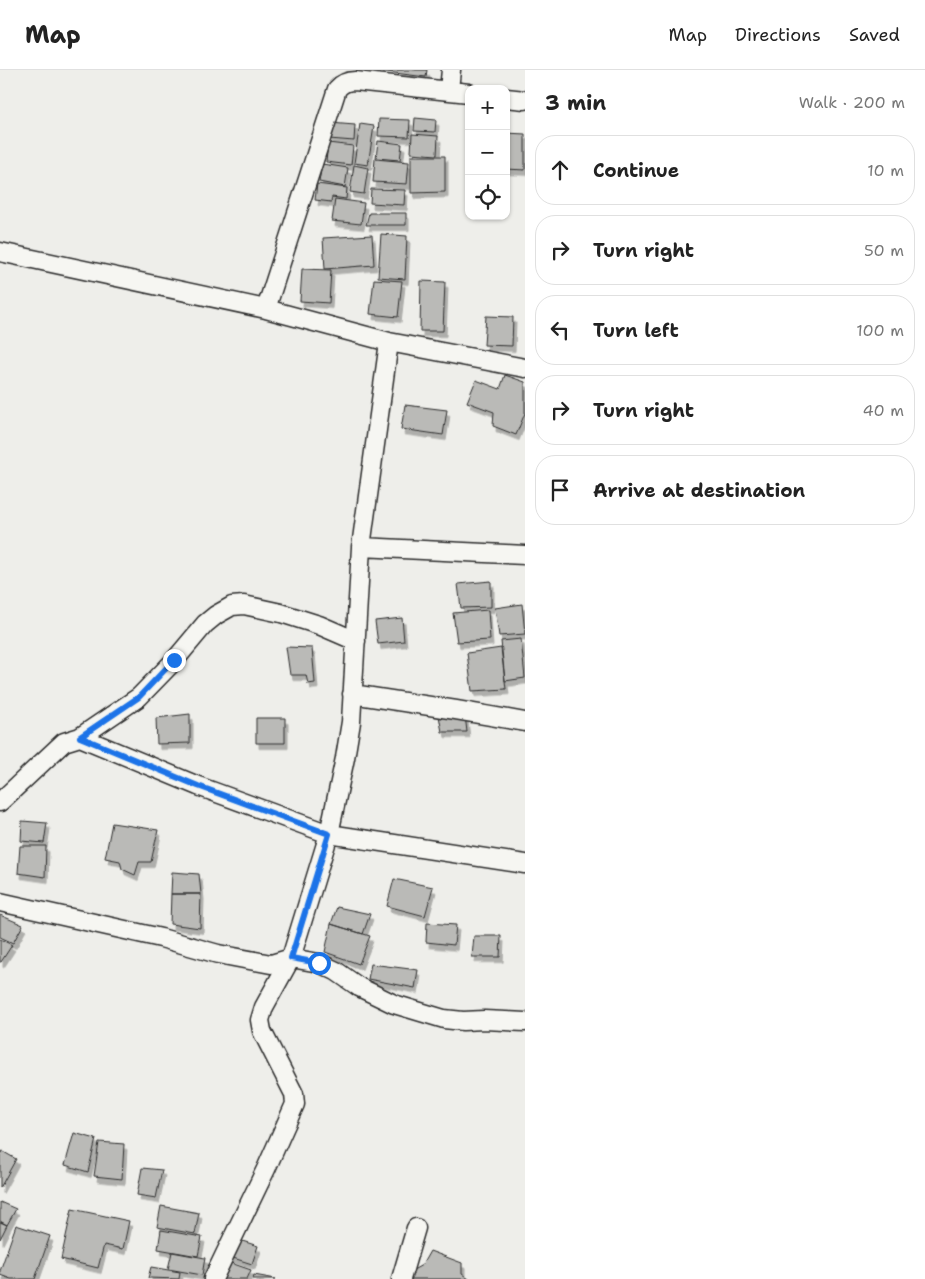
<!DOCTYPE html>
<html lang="en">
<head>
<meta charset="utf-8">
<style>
  :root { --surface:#fff; --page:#f6f6f6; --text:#222; --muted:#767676; --line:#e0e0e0 }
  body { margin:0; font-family:"Shantell Sans",sans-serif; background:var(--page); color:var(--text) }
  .controls { position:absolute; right:15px; top:15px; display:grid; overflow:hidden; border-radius:10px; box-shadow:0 1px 4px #0004 }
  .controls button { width:45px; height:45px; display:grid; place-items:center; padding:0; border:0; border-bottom:1px solid var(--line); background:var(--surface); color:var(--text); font:25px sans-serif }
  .stop { position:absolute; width:15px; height:15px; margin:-11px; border:4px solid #1a73e8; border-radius:50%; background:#fff }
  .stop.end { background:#1a73e8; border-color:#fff; box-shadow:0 1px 5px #0008 }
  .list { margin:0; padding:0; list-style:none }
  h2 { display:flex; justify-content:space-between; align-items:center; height:65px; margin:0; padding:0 20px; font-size:21px }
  h2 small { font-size:16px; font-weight:400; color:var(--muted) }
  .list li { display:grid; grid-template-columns:32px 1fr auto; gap:15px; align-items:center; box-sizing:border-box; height:70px; margin:0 10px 10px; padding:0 10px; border:1px solid var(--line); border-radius:20px }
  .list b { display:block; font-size:19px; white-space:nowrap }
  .list em { font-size:16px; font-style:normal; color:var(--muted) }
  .icon { flex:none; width:28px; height:28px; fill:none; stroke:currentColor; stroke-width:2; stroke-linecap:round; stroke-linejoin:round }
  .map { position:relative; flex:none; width:525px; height:1209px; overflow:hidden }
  header { display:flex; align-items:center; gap:30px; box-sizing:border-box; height:70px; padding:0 25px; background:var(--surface); border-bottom:1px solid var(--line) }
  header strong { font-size:24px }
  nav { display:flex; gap:28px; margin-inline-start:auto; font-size:18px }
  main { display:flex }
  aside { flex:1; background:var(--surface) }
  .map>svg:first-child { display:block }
  .building { fill:#babab7; stroke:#2b2b2b; filter:url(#shadow) }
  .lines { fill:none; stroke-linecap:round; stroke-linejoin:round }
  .minor-casing { stroke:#2b2b2b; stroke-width:21 }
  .minor { stroke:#f6f6f2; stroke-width:18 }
  .route { stroke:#1a73e8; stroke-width:6 }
</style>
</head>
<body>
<header>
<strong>Map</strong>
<nav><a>Map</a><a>Directions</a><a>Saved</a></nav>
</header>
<main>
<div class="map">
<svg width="525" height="1209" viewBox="0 0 525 1209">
  <defs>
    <filter id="shadow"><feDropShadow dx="3" dy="5.5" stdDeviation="0" flood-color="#0004"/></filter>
  </defs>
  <rect width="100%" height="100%" fill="#eeeeea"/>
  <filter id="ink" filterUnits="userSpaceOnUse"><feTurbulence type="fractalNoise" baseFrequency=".02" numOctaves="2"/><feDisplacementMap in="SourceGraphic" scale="10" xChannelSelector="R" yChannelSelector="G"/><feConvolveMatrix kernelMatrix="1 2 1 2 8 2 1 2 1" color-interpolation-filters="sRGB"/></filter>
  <g filter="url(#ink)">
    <path class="building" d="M371 0H427L426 7Z
      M415 48 436 50 435 62 414 61Z
      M379 49 410 50 409 67 378 66Z
      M330 53 355 55 354 71 329 69Z
      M360 54 374 56 368 95 354 93Z
      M506 63 525 64V100L506 99Z
      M412 64 438 66 437 85 411 83Z
      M378 71 402 74 400 90 376 88Z
      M328 73 353 76 351 95 326 92Z
      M411 86H445V122L411 123Z
      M375 89 409 92 407 114 373 112Z
      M322 94 348 98 345 117 319 112Z
      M354 95 368 98 364 124 350 122Z
      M317 114 347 118 346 129 332 127 331 132 315 130Z
      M371 119 405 120 404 135 370 133Z
      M335 129 364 133 361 154 332 151Z
      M369 143H406V155H366Z
      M381 164 407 166 405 209 378 207Z
      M372 165 374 195 325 199 323 168Z
      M302 199 331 200 329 233 300 231Z
      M374 209 402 211 398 247 370 244Z
      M421 211 445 212 443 261H420Z
      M486 246 513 247 512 276 484 275Z
      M505 305 525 312V343L516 365 493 356 494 342 467 332 476 310 500 319Z
      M405 335 447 340 443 365 401 359Z
      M491 511V537L461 538 458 514Z
      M522 534 525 564 499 566 495 538Z
      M488 540 490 570 457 572 453 543Z
      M402 548 404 571 378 574 375 551Z
      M521 569 525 608 505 611 501 571Z
      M286 577 312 578 315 613 308 614 306 605H290Z
      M501 578 506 619 472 621 467 583Z
      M190 644V673L157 674 156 648Z
      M465 645 467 662H442L439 646Z
      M256 648H285V673H256Z
      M22 751 47 753 44 773 21 771Z
      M112 753 158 760 151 792H139L135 805 122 799 120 791 105 788Z
      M20 776H46L45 807 18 803Z
      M172 802 199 804 201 824H171Z
      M394 809 433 817 425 846 387 836Z
      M171 824H201L200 858 170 854Z
      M337 837 370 844 363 864 331 854Z
      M0 845 23 855 13 873 0 867Z
      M427 853 456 855 454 875 426 872Z
      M331 854 370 866 359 894 325 882Z
      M474 866H501L500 887H472Z
      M0 869 12 875 1 892H0Z
      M371 894 418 900 415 918 368 909Z
      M74 1063 96 1069 88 1102 65 1095Z
      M99 1072 124 1074 122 1109 94 1106Z
      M2 1081 16 1089 0 1118V1085Z
      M142 1098 162 1100 156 1128 137 1125Z
      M0 1132 16 1139 7 1155 0 1151Z
      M161 1136 199 1143 195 1164 157 1157Z
      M72 1139 129 1151 123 1179 104 1175 98 1198 61 1189Z
      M0 1152 7 1155 0 1169Z
      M16 1155 50 1166 35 1209H11L0 1205V1201Z
      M161 1160 202 1167 198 1186 158 1179Z
      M236 1169 258 1176 252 1194 230 1187Z
      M430 1181 462 1193V1204L469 1209H407L408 1203 422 1195Z
      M172 1182 205 1188 202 1205 168 1199Z
      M225 1191 251 1200 247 1209H219Z
      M151 1197 180 1202 179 1209 148 1208Z
      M254 1205 276 1209H253Z"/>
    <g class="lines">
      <g class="minor-casing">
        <path id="minor" d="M449 20 451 0
          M506 28 525 30
          M0 182 266 239 389 272 525 298
          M266 239 337 19C342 13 347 11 355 11L469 23
          M361 477 525 485
          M352 624 456 640 525 652
          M80 667 139 627 174 591 205 554 216 545 232 536 244 535 281 543 319 555 356 571
          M0 732 64 672 80 667 198 716 329 764 525 794
          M0 832 161 868 218 884 271 894 291 888 319 893 336 901 359 917 394 934 444 949 463 951 484 950 525 952
          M213 1209 266 1099 295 1034 294 1024 262 961 260 950 264 937 291 888 329 764 345 688 351 652 361 477 389 272
          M401 1209 416 1158"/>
      </g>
      <use href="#minor" class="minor"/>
    </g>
  </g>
  <g class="lines" filter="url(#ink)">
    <path class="route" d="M174 590 139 627 80 667 198 716 329 764 291 888 319 893"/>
  </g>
</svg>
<div class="controls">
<button>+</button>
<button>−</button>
<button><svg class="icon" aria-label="locate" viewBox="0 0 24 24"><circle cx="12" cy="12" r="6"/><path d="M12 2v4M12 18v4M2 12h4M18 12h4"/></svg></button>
</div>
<div class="stop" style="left:319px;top:893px"></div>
<div class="stop end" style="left:174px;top:590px"></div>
</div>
<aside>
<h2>3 min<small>Walk · 200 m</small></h2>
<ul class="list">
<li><svg class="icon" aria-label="ahead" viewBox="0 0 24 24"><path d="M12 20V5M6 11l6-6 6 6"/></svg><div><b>Continue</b></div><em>10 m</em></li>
<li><svg class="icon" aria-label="right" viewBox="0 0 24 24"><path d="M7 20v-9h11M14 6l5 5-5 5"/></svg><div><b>Turn right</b></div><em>50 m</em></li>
<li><svg class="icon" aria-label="left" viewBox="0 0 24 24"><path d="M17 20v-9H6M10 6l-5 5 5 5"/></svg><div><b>Turn left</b></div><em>100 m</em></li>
<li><svg class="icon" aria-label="right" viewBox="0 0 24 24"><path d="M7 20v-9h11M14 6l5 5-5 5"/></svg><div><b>Turn right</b></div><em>40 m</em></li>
<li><svg class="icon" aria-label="arrive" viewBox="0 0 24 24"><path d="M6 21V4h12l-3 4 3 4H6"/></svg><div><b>Arrive at destination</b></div></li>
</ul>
</aside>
</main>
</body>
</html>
